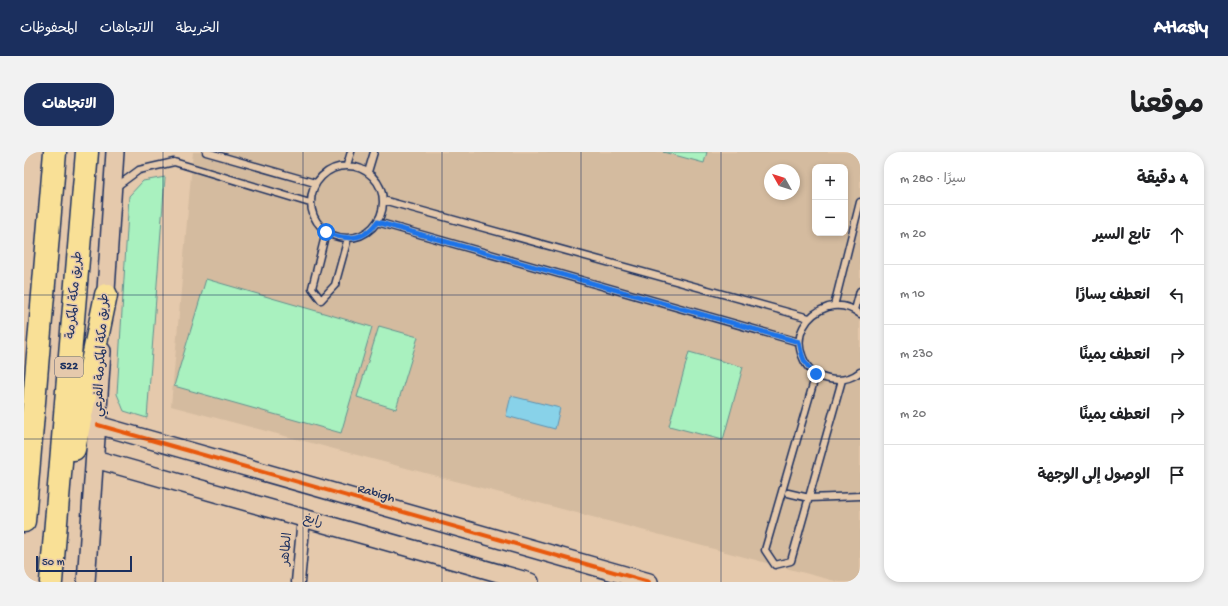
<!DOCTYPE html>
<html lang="ar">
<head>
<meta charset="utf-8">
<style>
  :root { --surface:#fff; --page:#f2f2f2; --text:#202124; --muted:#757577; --line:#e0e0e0; --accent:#1b2f5e }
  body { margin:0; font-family:"Gochi Hand","Playpen Sans Arabic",sans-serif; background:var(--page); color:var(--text); direction:rtl }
  .controls { position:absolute; right:12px; top:12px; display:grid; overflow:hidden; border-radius:8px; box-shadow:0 2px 6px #0003 }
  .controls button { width:36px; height:36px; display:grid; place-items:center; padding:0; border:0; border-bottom:1px solid var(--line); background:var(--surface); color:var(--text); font:20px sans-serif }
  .compass { position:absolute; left:740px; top:12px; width:36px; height:36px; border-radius:50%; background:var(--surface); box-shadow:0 2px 6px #0003; rotate:309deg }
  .scale { position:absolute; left:12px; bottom:10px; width:96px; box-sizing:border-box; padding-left:4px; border:2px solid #1b2f5e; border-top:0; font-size:11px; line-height:14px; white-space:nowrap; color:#1b2f5e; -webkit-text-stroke:3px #e5c9ac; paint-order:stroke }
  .stop { position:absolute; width:12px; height:12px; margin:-9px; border:3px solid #1a73e8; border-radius:50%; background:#fff }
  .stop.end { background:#1a73e8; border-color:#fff; box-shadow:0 1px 4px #0008 }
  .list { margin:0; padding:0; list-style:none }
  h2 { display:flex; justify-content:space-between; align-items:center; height:52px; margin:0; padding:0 16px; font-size:17px }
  h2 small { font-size:13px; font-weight:400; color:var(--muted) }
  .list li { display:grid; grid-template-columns:26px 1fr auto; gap:12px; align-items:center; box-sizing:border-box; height:60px; padding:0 16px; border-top:1px solid var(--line) }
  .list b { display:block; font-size:15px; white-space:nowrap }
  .list em { font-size:13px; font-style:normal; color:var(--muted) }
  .icon { flex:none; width:22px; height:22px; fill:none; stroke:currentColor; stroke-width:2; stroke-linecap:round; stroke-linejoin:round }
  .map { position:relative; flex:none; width:836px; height:430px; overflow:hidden; direction:ltr; border-radius:16px }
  header { display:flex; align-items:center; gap:24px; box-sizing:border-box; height:56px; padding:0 20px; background:var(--accent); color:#fff }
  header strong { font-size:19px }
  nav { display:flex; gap:22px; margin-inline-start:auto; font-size:14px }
  .intro { display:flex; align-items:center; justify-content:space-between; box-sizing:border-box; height:96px; padding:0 24px }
  h1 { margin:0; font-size:28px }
  .button { padding:10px 18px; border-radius:16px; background:var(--accent); color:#fff; font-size:14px; font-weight:700 }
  main { display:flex; gap:24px; padding:0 24px }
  aside { flex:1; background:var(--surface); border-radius:16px; box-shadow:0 2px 6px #0003 }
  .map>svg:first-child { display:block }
  .built { fill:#d4bb9f; fill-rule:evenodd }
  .green { fill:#a9f1bf; stroke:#62908e }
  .water { fill:#88d2e9; stroke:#5c91b1 }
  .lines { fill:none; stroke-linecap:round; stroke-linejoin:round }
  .lane-casing { stroke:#1b2f5e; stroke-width:9 }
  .street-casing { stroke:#1b2f5e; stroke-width:15 }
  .secondary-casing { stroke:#1b2f5e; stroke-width:20 }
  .highway-casing { stroke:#1b2f5e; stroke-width:25 }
  .lane { stroke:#e5c9ac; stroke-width:6 }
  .street { stroke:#e5c9ac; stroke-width:12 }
  .secondary { stroke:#e5c9ac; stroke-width:17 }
  .highway { stroke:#f9e096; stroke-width:22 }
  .cycleway-casing { stroke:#e5c9ac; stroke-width:6 }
  .cycleway { stroke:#e8590c; stroke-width:4 }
  .route { stroke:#1a73e8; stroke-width:5 }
  .grid { fill:none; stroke:#1b2f5e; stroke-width:1; stroke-opacity:0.55 }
  .labels { text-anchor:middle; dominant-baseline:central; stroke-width:3; stroke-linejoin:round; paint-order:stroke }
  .shield { fill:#e5c9ac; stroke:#585d75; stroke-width:1 }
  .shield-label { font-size:12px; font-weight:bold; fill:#1b2f5e }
  .street-label { font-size:13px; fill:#1b2f5e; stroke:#e5c9ac }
</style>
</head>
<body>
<header>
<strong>Atlasly</strong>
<nav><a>الخريطة</a><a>الاتجاهات</a><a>المحفوظات</a></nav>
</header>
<div class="intro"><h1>موقعنا</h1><a class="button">الاتجاهات</a></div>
<main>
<aside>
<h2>4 دقيقة<small>سيرًا · 280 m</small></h2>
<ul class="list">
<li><svg class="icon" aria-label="ahead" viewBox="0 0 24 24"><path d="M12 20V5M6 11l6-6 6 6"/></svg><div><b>تابع السير</b></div><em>20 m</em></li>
<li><svg class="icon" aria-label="left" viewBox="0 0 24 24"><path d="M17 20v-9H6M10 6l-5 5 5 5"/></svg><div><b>انعطف يسارًا</b></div><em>10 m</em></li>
<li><svg class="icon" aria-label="right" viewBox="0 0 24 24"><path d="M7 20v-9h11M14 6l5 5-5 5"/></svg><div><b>انعطف يمينًا</b></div><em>230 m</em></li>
<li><svg class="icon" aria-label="right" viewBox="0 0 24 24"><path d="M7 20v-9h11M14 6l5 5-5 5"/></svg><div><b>انعطف يمينًا</b></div><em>20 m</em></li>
<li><svg class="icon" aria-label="arrive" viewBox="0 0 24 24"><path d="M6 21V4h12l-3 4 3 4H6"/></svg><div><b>الوصول إلى الوجهة</b></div></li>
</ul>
</aside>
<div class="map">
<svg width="836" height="430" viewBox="0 0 836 430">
  <rect width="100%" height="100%" fill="#e5c9ac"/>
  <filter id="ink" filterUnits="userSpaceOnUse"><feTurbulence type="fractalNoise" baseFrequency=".025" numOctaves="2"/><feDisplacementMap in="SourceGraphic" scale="8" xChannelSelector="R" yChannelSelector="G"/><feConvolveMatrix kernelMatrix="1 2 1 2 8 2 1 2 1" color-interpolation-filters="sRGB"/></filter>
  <g filter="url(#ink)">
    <path class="built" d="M169 0H836V430H815L147 254ZM791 15H821V81H791ZM746 18H770V42H746Z"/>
    <path class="green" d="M639 0H683L680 11Z
      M141 25 123 266 100 259 93 242 105 44 119 29Z
      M182 127 348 175 317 281 150 234Z
      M355 174 394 185 372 257 333 245Z
      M665 200 719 215 699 288 645 274Z"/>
    <path class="water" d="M487 244 536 256 531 277 482 264Z"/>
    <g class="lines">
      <g class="lane-casing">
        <path id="lane" d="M182 0 291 31
          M323 13 327 0
          M287 50a36 36 0 1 1 72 0a36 36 0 1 1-72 0Z
          M344 20 350 0
          M92 35 115 18 150 10 286 51
          M359 48 785 166
          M353 70 775 190
          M302 80 288 136 297 148 311 133 324 86
          M810 154 836 50
          M831 158 836 139
          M836 162C827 155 816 152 804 155 782 162 769 184 779 206 788 229 818 234 836 220
          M792 222 741 398 751 413 767 409 818 228
          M764 341 785 346 836 344"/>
      </g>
      <g class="street-casing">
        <path id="street" d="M274 430 280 366"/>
      </g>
      <g class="secondary-casing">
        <path id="secondary" d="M81 154 91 0
          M74 273 625 430
          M71 307 506 430
          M62 430 78 199"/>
      </g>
      <g class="highway-casing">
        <path id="highway" d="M50 297 82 143
          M0 369 31 0
          M27 430 63 0"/>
      </g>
      <use href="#lane" class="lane"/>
      <use href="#street" class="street"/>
      <use href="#secondary" class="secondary"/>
      <use href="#highway" class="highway"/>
      <g class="cycleway-casing">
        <path id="cycleway" d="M74 273 625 430"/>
      </g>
      <use href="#cycleway" class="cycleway"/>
    </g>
  </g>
  <g class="lines" filter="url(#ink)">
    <path class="route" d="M302 80C322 89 340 89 353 70L775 190C778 205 780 213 792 222"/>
  </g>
  <path class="grid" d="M139 0V430M279 0V430M418 0V430M557 0V430M697 0V430M0 143H836M0 287H836"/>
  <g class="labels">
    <rect class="shield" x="31" y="205" width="28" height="20" rx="3"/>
    <g class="shield-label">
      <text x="45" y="215">522</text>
    </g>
    <g class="street-label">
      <text transform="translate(51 143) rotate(-85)">طريق مكة المكرمة</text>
      <text transform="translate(78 203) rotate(-87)">طريق مكة المكرمة الفرعي</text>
      <text transform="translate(352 342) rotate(16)">Rabigh</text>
      <text transform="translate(289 369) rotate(16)">رابغ</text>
      <text transform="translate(263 397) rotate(-85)">الطاهر</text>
    </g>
  </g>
</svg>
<div class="controls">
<button>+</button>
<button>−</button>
</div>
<svg class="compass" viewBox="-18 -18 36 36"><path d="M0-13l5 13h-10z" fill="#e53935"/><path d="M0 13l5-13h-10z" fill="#757577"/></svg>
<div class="scale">50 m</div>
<div class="stop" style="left:302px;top:80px"></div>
<div class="stop end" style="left:792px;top:222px"></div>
</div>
</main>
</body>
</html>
